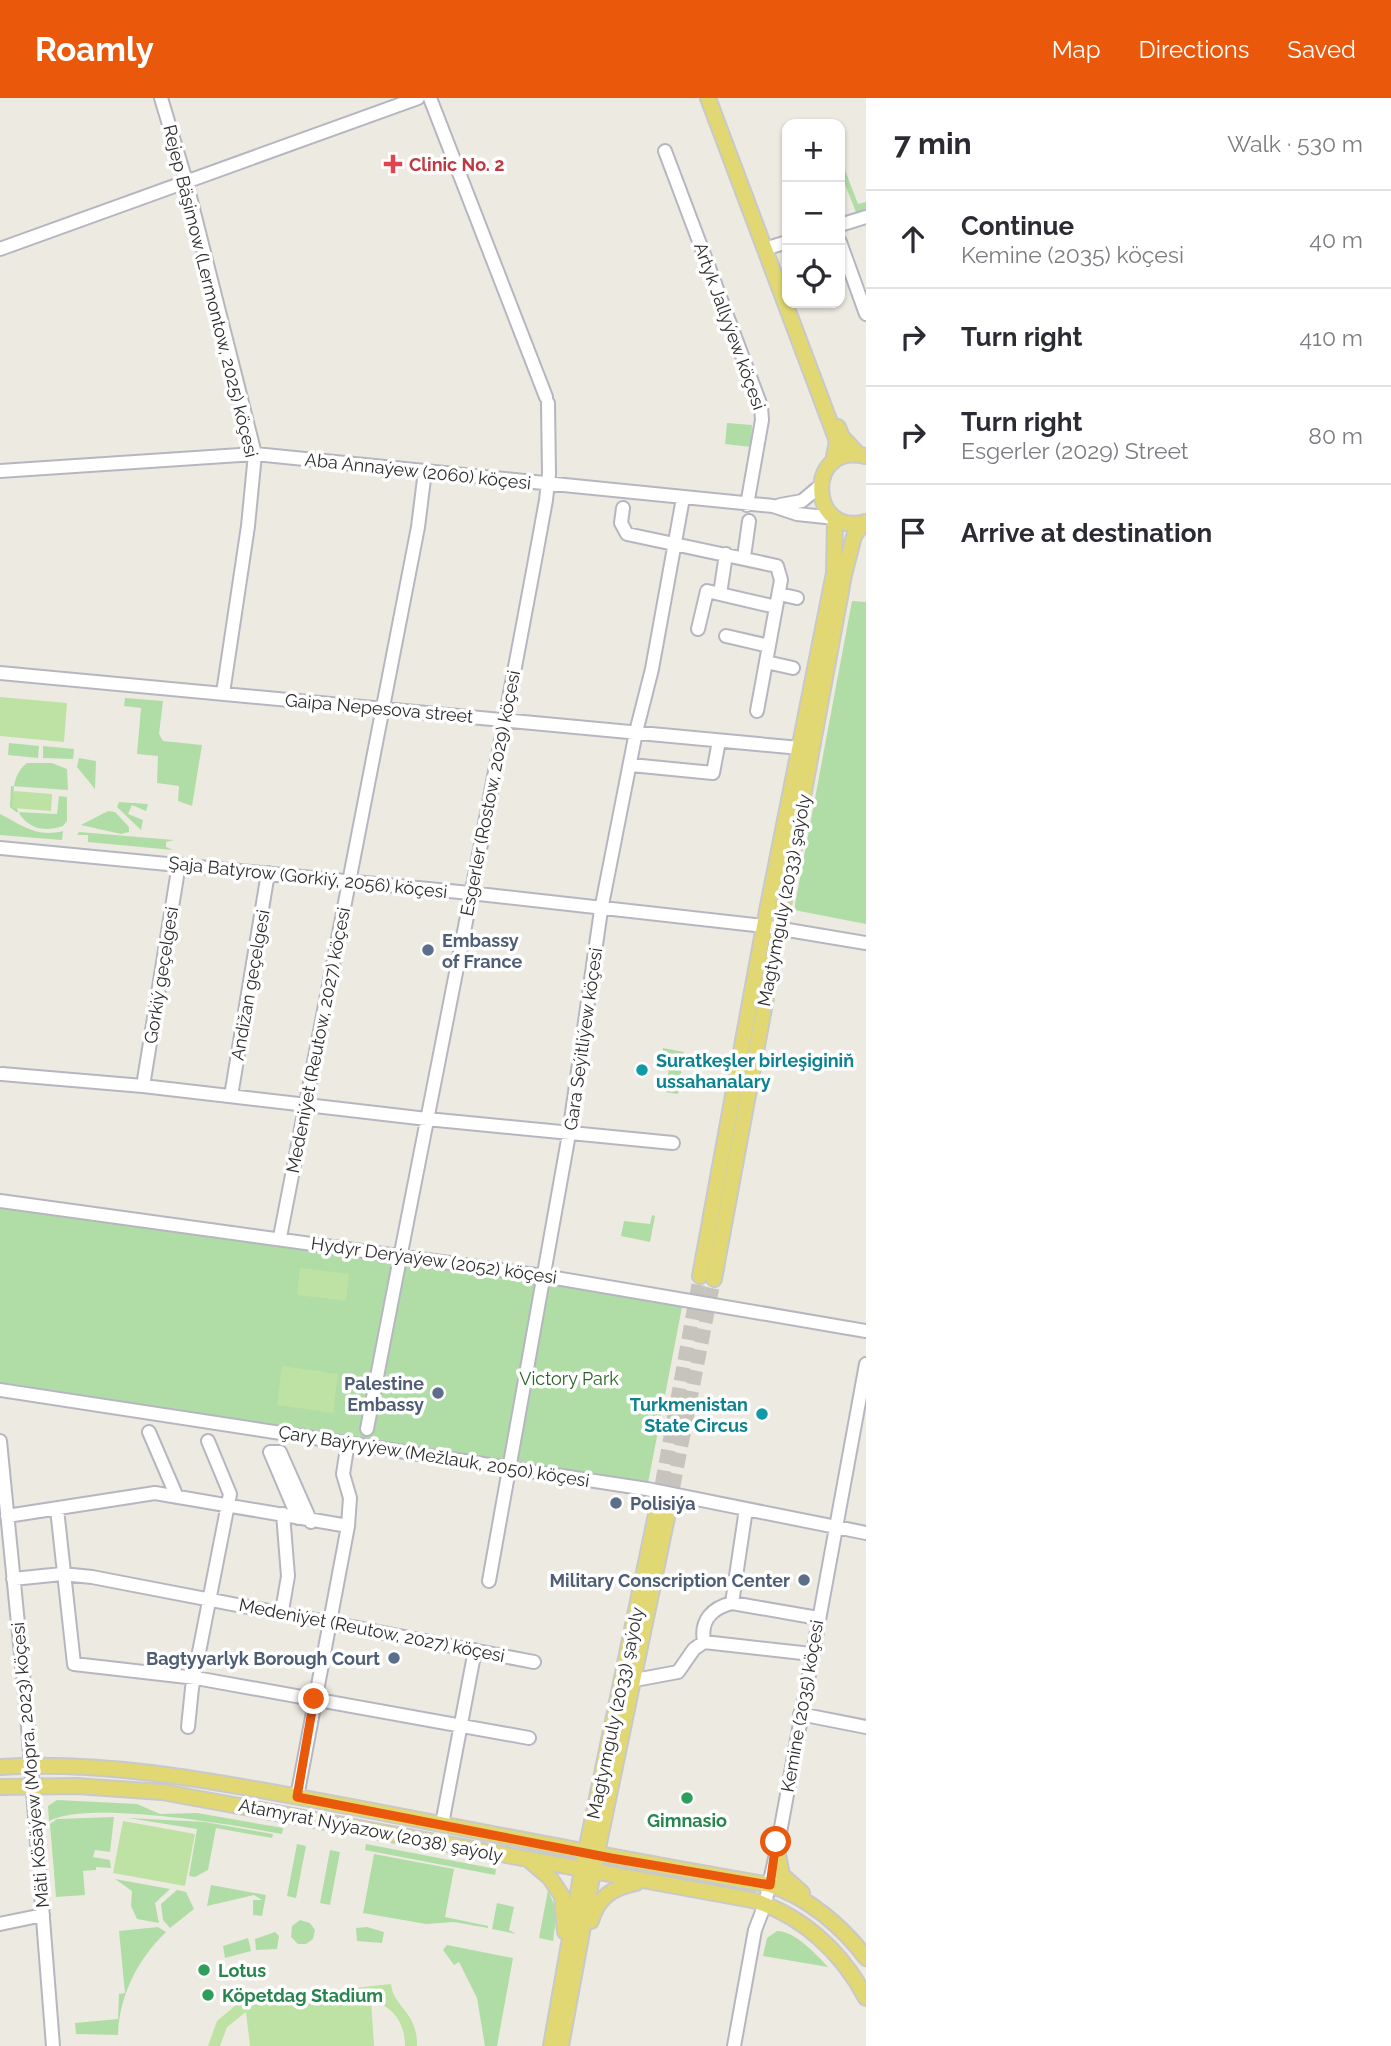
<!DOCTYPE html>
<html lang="en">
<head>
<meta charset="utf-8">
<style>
  :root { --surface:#fff; --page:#f2f2f3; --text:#2b2b33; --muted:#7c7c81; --line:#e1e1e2; --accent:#ea580c }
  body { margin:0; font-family:Raleway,sans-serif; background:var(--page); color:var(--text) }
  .controls { position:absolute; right:21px; top:21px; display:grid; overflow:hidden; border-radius:14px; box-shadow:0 2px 5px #0004 }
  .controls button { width:63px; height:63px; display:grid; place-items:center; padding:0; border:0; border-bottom:2px solid var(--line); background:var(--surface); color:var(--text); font:35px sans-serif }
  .stop { position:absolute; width:21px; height:21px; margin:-16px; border:5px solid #ea580c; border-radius:50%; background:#fff }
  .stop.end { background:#ea580c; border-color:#fff; box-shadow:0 2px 7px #0008 }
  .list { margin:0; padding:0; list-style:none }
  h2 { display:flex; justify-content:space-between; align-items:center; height:91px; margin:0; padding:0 28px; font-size:30px }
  h2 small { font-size:23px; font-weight:400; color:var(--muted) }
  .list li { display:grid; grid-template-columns:46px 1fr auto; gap:21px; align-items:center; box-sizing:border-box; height:98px; padding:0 28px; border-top:2px solid var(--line) }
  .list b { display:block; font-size:26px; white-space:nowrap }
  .list p { margin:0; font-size:23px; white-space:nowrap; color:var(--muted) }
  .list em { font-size:23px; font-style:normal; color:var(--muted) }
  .icon { flex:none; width:38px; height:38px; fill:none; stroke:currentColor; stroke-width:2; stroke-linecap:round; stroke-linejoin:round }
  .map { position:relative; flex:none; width:866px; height:1948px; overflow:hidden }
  header { display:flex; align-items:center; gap:42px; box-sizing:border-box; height:98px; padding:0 35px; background:var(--accent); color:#fff }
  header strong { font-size:33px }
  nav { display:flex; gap:38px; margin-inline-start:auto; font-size:24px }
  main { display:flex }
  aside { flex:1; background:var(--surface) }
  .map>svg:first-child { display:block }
  .green { fill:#b0dda6 }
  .pitch { fill:#bee2a3 }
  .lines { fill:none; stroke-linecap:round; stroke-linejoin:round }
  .major-tunnel { stroke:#c7c4be; stroke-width:14; stroke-dasharray:14 7; stroke-linecap:butt }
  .minor-casing { stroke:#b6b6c0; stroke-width:16 }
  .major-casing { stroke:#c9c9c9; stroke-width:18 }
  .minor { stroke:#fff; stroke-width:12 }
  .major { stroke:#e1d873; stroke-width:14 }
  .route { stroke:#ea580c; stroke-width:9 }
  .health-dot { fill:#e0444e; stroke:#fff; stroke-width:2.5 }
  .service-dot { fill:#5c6f8a; stroke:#fff; stroke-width:2.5 }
  .culture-dot { fill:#0f9aa8; stroke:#fff; stroke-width:2.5 }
  .leisure-dot { fill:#2e9e5b; stroke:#fff; stroke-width:2.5 }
  .labels { text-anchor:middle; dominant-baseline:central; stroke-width:7; stroke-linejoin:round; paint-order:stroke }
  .health-label { font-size:18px; font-weight:bold; fill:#be3a42; stroke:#fff; text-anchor:start }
  .street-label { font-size:18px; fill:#2e2e2e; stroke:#fff }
  .service-label { font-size:18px; font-weight:bold; fill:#4e5e75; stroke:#fff; text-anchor:end }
  .culture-label { font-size:18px; font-weight:bold; fill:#0d838f; stroke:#fff; text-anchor:start }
  .park-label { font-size:18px; fill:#286425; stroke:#fff }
  .leisure-label { font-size:18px; font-weight:bold; fill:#27864d; stroke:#fff; text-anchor:start }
</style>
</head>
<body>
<header>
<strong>Roamly</strong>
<nav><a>Map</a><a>Directions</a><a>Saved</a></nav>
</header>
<main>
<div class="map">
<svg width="866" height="1948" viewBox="0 0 866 1948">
  <rect width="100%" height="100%" fill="#edeae2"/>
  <path class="green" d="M840 59 858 106 866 104V114H856L840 74Z
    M727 325 752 327 751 349 725 346Z
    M852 503 866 504V826L794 812Z
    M125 600 163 603 159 636 163 643 202 647 192 708 178 703 179 688 157 685 158 658 137 656 141 610 124 608Z
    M9 645 39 648 38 660 8 657Z
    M43 648 74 651 73 661 43 660Z
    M79 660 96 663 95 691 77 669Z
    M27 665H52L67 671 68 692 11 688 10 709 16 714 57 716 59 698 67 699V723L63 728C15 745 0 685 27 665Z
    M119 704 148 706 146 713 132 707 128 716 143 722 141 732 117 709Z
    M108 713 115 714 129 729V734L121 736 81 727Z
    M0 716C22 727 36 740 63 733L62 742 0 737Z
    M79 734 174 742 166 744V749L173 752 88 744V737H77Z
    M663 950 684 954 678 996 665 994 670 965 661 963Z
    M0 1108 62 1113 683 1204 648 1385 0 1284Z
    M652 1117 655 1118 650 1144 621 1138 624 1123 650 1126Z
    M57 1702 137 1706 160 1716 197 1715 283 1730 282 1736C234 1727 89 1702 49 1723L48 1708Z
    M114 1719 110 1754 95 1752 93 1759 110 1762 111 1770 96 1769V1772L83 1773 85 1797 56 1799 50 1726 57 1721Z
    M128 1720 205 1724 273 1736 272 1740 216 1730 208 1772 195 1779 189 1778 197 1731Z
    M297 1746 306 1748 296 1800 287 1798Z
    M366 1746 496 1771 495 1777 365 1752Z
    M330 1752 340 1754 330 1807 320 1805Z
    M374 1756 454 1771 445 1819 488 1828V1830L454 1824 426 1826 363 1815Z
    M115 1781 170 1791 155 1805 159 1825 137 1821 131 1808 132 1793Z
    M211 1787 266 1797 262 1818 253 1817V1802H262L254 1797 207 1808Z
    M177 1792 186 1794 194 1811 170 1830 163 1822 161 1806Z
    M548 1792 557 1814 553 1843 539 1840Z
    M497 1805 514 1809 509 1832 516 1836 492 1831Z
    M300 1822 310 1825 315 1832 313 1841 306 1846H298L291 1839 292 1828Z
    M158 1829 166 1834C138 1861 119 1898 118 1937L76 1936 75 1925 118 1921 119 1896 125 1895 119 1833Z
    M367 1829 384 1834 382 1845 357 1843 356 1830Z
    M777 1833C795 1833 816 1856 828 1869L763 1858 767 1840Z
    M275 1834 279 1838 277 1851 256 1852 255 1841Z
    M248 1840 251 1853 225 1860 223 1848Z
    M447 1847 513 1860 497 1948H485L477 1900 459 1864 454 1867 443 1852Z"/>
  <path class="pitch" d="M0 599 67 605 64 644 0 638Z
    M14 693 52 696 51 713 12 710Z
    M300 1170 349 1176 346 1203 297 1197Z
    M282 1268 338 1276 333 1315 277 1307Z
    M123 1723 195 1736 185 1788 113 1775Z
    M391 1886C393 1909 418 1914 417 1948H405C405 1925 393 1908 371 1902L374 1948H250L246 1914 227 1929 220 1948H208L217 1923 242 1902Z"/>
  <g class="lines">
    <path class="major-tunnel" d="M658 1407 700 1178
      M669 1410 714 1181"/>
    <g class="minor-casing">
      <path id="minor" d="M161 0 186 83 255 356 248 428 223 595
        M430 0 546 299
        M665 53 761 308 762 322 747 407
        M840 127 866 119
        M840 144 866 216
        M771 149 787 144
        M0 151 418 0
        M0 373 255 356 773 408 797 416 835 420
        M780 407 802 403 820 388
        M623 410 621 425 627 436 777 468 781 482 757 613
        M744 459 749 423
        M720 496 726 456
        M779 496 797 500
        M698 531 707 493 776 509
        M726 538 769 548
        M766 564 793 570
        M0 575 800 650
        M631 667 713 675 719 643
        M0 750 470 795 764 828 866 845
        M2 976 143 988 427 1021 673 1045
        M143 988 179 766
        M231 998 268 775
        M0 1103 544 1178 866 1233
        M280 1139 418 429 425 373
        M0 1292 647 1391 866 1435
        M367 1331C426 1021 490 712 546 402L549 376 548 305
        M149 1334 177 1399
        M0 1343 27 1617 53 1948
        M57 1411 74 1566 196 1580 529 1640
        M746 1411 732 1505 818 1520
        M7 1418 155 1395 348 1428
        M298 1420 270 1354H280L311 1424
        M13 1481 62 1476 92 1479 534 1564
        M489 1483 569 1036 601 812 636 634 652 571 683 400
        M282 1513 288 1478 283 1416
        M704 1544C700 1522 712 1510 732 1505
        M635 1582 678 1574 694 1551 704 1544 811 1556
        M800 1616 866 1629
        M188 1629 192 1590 230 1396 208 1343
        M297 1699 348 1428 350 1400 343 1376 348 1344
        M442 1726 475 1552
        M0 1826 43 1817
        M734 1948 755 1832 765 1806 777 1751 866 1266"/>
    </g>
    <g class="major-casing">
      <path id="major" d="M708 0 837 343 833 364
        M838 329 842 339 858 356
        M865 358C806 343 807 440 866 424
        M700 1178 764 828 834 475 835 420
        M714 1181 844 477 854 438 863 425 866 427
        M0 1669C118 1662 232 1687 347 1708 488 1735 629 1763 770 1787 807 1798 844 1830 866 1860
        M0 1689 77 1688 162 1694 752 1802C802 1817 842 1854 866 1900
        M777 1751 782 1777 802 1795
        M530 1763 550 1780 562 1798 565 1834
        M591 1823C598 1799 612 1790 636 1785
        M551 1948 582 1772 658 1407
        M561 1948 593 1774 669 1410"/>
    </g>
    <use href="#minor" class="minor"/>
    <use href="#major" class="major"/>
  </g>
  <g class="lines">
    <path class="route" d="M314 1601 297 1699 611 1760 770 1787 776 1744"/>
  </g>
  <path class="health-dot" d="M389.5 55.5h7v7h7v7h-7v7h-7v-7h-7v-7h7z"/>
  <g class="service-dot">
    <circle cx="428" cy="852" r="7"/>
    <circle cx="438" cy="1295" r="7"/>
    <circle cx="616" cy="1405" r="7"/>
    <circle cx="804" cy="1482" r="7"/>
    <circle cx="394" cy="1560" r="7"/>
  </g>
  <g class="culture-dot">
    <circle cx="642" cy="972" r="7"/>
    <circle cx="762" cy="1316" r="7"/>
  </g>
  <g class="leisure-dot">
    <circle cx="687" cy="1700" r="7"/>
    <circle cx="204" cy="1872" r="7"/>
    <circle cx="208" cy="1897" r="7"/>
  </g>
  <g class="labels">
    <g class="health-label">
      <text x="409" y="66">Clinic No. 2</text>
    </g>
    <g class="street-label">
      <text transform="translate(211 193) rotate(76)">Rejep Bäşimow (Lermontow, 2025) köçesi</text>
      <text transform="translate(730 228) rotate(70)">Artyk Jallyýew köçesi</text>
      <text transform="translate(418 373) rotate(6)">Aba Annaýew (2060) köçesi</text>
      <text transform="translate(379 610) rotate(5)">Gaipa Nepesova street</text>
      <text transform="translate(490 695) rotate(-79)">Esgerler (Rostow, 2029) köçesi</text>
      <text transform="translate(308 779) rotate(6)">Şaja Batyrow (Gorkiý, 2056) köçesi</text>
      <text transform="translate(784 802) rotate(-79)">Magtymguly (2033) şaýoly</text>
      <text transform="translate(161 877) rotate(-81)">Gorkiý geçelgesi</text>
      <text transform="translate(250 887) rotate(-80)">Andižan geçelgesi</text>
      <text transform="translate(583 941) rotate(-82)">Gara Seýitliýew köçesi</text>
      <text transform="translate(318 942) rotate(-79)">Medeniýet (Reutow, 2027) köçesi</text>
      <text transform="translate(434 1162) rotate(8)">Hydyr Derýaýew (2052) köçesi</text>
      <text transform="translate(434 1358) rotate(9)">Çary Baýryýew (Mežlauk, 2050) köçesi</text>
      <text transform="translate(372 1532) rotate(11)">Medeniýet (Reutow, 2027) köçesi</text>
      <text transform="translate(802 1608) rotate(-80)">Kemine (2035) köçesi</text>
      <text transform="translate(615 1615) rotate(-78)">Magtymguly (2033) şaýoly</text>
      <text transform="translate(30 1667) rotate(-95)">Mäti Kösäýew (Mopra, 2023) köçesi</text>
      <text transform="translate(371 1732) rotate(11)">Atamyrat Nyýazow (2038) şaýoly</text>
    </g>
    <g class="service-label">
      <text x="442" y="842" text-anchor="start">Embassy<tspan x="442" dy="21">of France</tspan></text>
      <text x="424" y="1285">Palestine<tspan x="424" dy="21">Embassy</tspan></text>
      <text x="630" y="1405" text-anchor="start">Polisiýa</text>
      <text x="790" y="1482">Military Conscription Center</text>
      <text x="380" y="1560">Bagtyyarlyk Borough Court</text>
    </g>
    <g class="culture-label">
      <text x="656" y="962">Suratkeşler birleşiginiň<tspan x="656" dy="21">ussahanalary</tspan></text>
      <text x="748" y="1306" text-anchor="end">Turkmenistan<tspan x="748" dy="21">State Circus</tspan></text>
    </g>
    <g class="park-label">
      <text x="569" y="1280">Victory Park</text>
    </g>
    <g class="leisure-label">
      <text x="687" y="1722" text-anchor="middle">Gimnasio</text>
      <text x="218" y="1872">Lotus</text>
      <text x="222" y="1897">Köpetdag Stadium</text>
    </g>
  </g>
</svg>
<div class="controls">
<button>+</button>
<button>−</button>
<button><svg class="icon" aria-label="locate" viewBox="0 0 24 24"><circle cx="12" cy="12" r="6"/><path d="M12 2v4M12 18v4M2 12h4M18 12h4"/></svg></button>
</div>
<div class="stop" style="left:776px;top:1744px"></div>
<div class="stop end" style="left:314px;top:1601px"></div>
</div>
<aside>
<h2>7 min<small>Walk · 530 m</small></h2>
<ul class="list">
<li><svg class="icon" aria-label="ahead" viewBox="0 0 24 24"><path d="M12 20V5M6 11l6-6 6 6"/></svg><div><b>Continue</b><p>Kemine (2035) köçesi</p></div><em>40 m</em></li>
<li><svg class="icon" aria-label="right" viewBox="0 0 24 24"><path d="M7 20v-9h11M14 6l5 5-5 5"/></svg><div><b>Turn right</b></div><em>410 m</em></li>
<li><svg class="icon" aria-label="right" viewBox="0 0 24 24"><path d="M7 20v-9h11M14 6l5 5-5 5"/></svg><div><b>Turn right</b><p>Esgerler (2029) Street</p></div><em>80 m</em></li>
<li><svg class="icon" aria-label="arrive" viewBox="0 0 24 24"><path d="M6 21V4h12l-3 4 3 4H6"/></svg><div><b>Arrive at destination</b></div></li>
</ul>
</aside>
</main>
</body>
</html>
